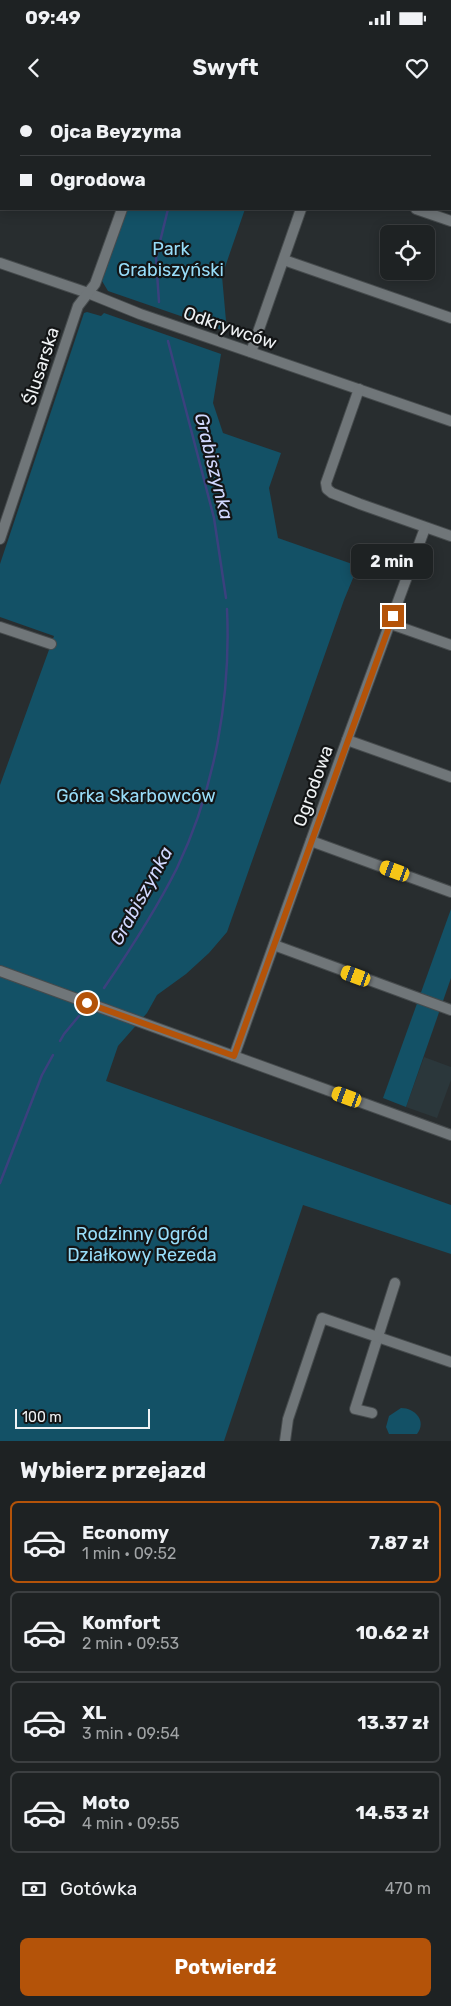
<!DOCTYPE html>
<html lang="pl">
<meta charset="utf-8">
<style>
body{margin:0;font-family:Rubik,sans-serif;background:#262a2b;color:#f1f3f6;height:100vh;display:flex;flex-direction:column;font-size:19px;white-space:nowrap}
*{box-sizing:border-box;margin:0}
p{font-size:16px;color:#a1a4a6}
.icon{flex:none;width:28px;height:28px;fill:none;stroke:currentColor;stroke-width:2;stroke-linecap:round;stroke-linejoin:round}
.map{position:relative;height:1341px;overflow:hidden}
.details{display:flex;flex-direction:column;background:#1e2223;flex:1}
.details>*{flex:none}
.hud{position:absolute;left:0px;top:0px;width:451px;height:110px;box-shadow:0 2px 12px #0003,0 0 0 1px #3c3f41;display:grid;align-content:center;height:110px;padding:0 20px;background:#1e2223}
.tools{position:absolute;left:380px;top:125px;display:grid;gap:10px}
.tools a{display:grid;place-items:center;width:55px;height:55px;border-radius:8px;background:#1e2223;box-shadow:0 2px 12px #0003,0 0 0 1px #3c3f41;font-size:25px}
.scale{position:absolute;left:15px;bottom:12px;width:135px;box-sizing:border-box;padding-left:5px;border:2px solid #eff2f4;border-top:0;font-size:14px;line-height:18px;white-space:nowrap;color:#eff2f4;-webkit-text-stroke:4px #131516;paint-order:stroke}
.end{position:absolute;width:22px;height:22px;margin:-11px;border:6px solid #b45309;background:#fff;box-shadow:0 0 0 2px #fff}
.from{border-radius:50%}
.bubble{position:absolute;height:35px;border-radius:8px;background:#1e2223;box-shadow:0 2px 12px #0003,0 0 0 1px #3c3f41;font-size:16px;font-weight:700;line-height:35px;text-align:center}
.car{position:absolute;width:15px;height:30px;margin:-15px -8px;border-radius:6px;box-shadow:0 0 4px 1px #0007;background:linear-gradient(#f5c518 24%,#345 0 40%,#f5c518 0 76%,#345 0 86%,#f5c518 0)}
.hud b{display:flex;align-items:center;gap:18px;height:48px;font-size:19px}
.hud b+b{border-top:1px solid #3c3f41}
.hud i{width:12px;height:12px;background:#f1f3f6}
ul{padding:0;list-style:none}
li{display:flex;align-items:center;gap:15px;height:82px;margin:0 10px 8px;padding:0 10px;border:2px solid #3c3f41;border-radius:8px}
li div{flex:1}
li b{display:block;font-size:19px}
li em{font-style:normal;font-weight:700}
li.on{border-color:#b45309}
li>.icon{width:45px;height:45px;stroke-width:1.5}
h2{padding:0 20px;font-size:22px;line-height:60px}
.pay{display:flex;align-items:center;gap:12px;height:55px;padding:0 20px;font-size:19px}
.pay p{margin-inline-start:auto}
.button{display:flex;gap:10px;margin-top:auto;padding:10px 20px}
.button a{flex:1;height:58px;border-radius:8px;background:#b45309;color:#fff;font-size:20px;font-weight:700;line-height:58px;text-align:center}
.status{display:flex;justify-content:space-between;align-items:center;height:35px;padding:0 25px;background:#1e2223;direction:ltr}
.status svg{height:14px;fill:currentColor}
header{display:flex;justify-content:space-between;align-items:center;height:65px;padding:0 20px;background:#1e2223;font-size:22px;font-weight:700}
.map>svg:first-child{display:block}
.built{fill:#2b373b}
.green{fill:#135166}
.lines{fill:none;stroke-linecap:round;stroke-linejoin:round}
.stream{stroke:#3b417e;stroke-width:2.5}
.minor-casing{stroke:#464b4d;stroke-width:12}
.minor{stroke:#707679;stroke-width:10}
.route{stroke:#b45309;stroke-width:6}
.labels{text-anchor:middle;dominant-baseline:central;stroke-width:4.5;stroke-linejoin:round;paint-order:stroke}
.park-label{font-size:18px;fill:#98ddf9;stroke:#131516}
.street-label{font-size:18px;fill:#eff2f4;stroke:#131516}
.water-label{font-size:19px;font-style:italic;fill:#d1d8fe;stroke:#131516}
</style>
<div class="status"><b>09:49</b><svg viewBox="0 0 49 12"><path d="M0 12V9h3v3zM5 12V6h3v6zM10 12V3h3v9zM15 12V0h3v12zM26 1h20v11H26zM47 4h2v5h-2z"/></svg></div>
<header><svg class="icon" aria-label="back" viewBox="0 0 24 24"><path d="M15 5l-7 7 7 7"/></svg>Swyft<svg class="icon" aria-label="heart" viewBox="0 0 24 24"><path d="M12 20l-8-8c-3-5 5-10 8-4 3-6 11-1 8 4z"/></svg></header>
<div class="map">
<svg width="451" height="1341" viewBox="0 0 451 1341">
<rect width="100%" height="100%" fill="#282d2f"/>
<path class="built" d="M424 957 451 967V980L437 1018 406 1007Z"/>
<g class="green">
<path d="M165 0H451V65L450 1Z"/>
<path d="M127 109H245L222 176 227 232 108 191 102 181Z"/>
<path d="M87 212 101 216 104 213 221 254 213 303 223 333 281 353 269 388 278 438 358 466 344 500 227 832 209 853 186 874 157 895 147 913 118 946 106 981 451 1105V1154L303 1105 224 1341H0V685L54 536 0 517V464L84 213Z"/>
<path d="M451 809V878L406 1007 383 998Z"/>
<path d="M401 1308C415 1308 427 1321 417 1334H389L386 1327 389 1316Z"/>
</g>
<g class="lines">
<g class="stream">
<path d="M189 0V1"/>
<path d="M159 202 156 158 168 109"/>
<path d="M168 241 214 418 226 498"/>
<path d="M104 888C130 850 156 810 177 768 215 689 231 596 227 509"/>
<path d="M60 941 64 934 79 916"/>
<path d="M0 1083 42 975 53 955"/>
</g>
<g class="minor-casing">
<g id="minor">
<path d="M21 0 25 1"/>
<path d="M416 109 451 121"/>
<path d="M284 160 451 218"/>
<path d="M0 163 88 193 140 214 451 321"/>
<path d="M251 252 301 109"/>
<path d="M359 289 326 383 327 389 332 393 360 404 451 436"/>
<path d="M0 439 78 206 95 184 122 109"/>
<path d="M391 524 451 545"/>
<path d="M0 527 51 544"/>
<path d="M347 640 451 677"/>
<path d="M311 741 451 792"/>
<path d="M274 845 451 910"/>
<path d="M0 871 451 1035"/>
<path d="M234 956 344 648 425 428"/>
<path d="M372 1313 355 1309 395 1183"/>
<path d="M285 1341 288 1319 322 1218 451 1262"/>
</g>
</g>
<use href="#minor" class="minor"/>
</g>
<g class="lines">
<path class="route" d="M87 903 234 956 393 516"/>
</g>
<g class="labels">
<g class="park-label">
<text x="171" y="149">Park<tspan x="171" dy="21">Grabiszyński</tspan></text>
<text x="136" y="696">Górka Skarbowców</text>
<text x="142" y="1134">Rodzinny Ogród<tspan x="142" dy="21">Działkowy Rezeda</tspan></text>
</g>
<g class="street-label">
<text transform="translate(230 228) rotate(19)">Odkrywców</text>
<text transform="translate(41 266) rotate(-72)">Ślusarska</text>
<text transform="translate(313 686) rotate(-70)">Ogrodowa</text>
</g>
<g class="water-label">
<text transform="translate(214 366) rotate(76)">Grabiszynka</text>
<text transform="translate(141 796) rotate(-61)">Grabiszynka</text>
</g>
</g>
</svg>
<div class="tools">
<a><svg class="icon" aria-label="locate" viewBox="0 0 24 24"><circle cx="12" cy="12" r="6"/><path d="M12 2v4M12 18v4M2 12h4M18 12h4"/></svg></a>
</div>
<div class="scale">100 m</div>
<i class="end from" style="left:87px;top:903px"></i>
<i class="end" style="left:393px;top:516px"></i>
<div class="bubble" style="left:351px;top:444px;width:82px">2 min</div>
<i class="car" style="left:395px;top:771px;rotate:290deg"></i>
<i class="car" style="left:356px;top:876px;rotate:290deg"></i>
<i class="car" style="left:347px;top:997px;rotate:290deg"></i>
<div class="hud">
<b><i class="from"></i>Ojca Beyzyma</b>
<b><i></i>Ogrodowa</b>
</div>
</div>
<section class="details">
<h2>Wybierz przejazd</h2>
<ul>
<li class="on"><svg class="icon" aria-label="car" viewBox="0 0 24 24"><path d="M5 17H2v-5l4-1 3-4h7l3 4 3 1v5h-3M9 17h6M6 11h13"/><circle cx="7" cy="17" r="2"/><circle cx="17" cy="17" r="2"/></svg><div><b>Economy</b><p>1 min · 09:52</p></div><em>7.87 zł</em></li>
<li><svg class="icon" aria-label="car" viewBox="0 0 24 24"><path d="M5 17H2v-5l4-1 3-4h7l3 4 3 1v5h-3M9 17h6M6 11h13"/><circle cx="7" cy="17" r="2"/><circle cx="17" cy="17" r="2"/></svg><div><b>Komfort</b><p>2 min · 09:53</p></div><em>10.62 zł</em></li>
<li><svg class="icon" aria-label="car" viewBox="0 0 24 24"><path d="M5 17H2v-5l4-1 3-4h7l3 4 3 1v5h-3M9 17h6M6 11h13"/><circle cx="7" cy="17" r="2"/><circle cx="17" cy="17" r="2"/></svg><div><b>XL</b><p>3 min · 09:54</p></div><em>13.37 zł</em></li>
<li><svg class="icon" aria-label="car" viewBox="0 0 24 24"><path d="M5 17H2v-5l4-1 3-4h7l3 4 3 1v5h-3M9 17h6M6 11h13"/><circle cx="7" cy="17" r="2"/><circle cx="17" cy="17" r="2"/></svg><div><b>Moto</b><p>4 min · 09:55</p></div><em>14.53 zł</em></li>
</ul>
<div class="pay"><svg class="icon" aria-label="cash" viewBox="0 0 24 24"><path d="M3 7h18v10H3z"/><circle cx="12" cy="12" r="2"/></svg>Gotówka<p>470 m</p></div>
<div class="button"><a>Potwierdź</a></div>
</section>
